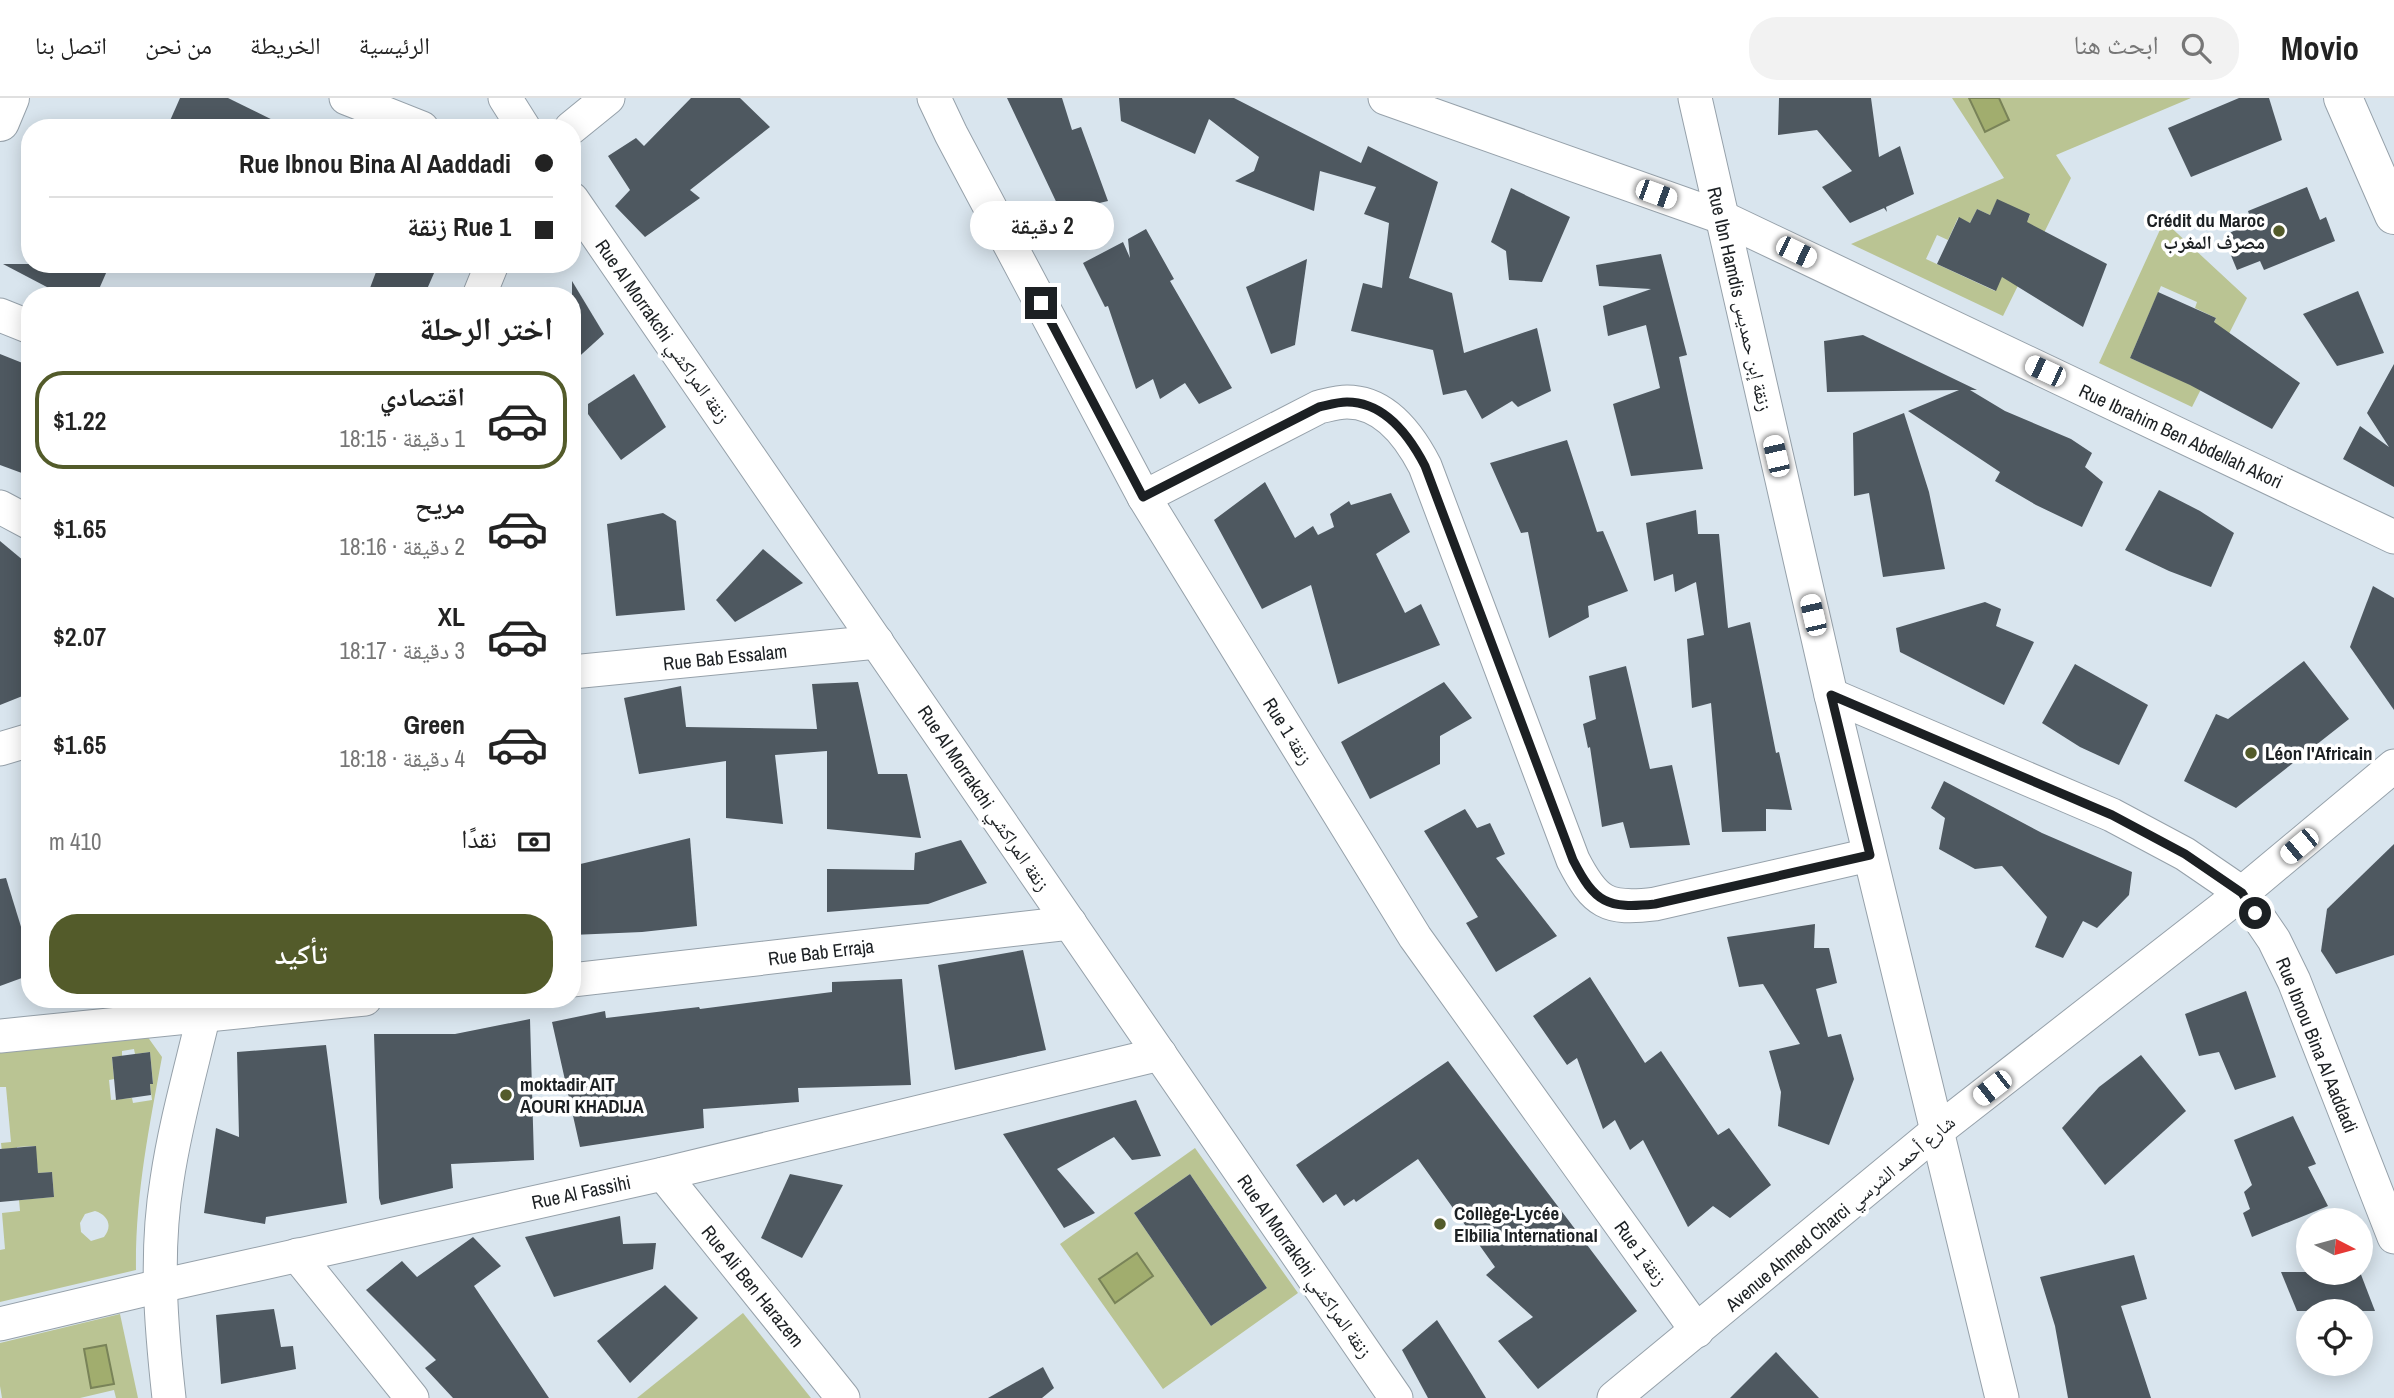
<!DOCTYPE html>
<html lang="ar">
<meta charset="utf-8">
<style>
body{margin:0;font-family:"Archivo Narrow","Noto Naskh Arabic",sans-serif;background:#f2f2f2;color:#222;direction:rtl;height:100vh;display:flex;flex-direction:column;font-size:26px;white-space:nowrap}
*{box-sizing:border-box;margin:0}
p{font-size:23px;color:#767676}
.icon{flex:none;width:38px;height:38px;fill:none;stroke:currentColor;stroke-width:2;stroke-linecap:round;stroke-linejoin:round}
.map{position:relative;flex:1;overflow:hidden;direction:ltr}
.drawer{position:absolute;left:21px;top:189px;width:560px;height:721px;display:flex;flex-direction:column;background:#fff;border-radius:28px;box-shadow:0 4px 18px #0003;direction:rtl}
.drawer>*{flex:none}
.hud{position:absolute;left:21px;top:21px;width:560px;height:154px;border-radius:28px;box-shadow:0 4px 18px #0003;direction:rtl;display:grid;align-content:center;height:154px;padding:0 28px;background:#fff}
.needle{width:46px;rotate:96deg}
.controls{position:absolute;left:2296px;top:1110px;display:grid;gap:14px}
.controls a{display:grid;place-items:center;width:77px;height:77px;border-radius:50%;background:#fff;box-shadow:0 4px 18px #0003;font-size:35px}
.end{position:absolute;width:32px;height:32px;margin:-16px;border:9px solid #1c2023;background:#fff;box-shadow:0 0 0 4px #fff}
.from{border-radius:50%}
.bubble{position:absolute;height:49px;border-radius:24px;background:#fff;box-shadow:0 4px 18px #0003;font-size:23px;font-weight:600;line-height:49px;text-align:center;direction:rtl}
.car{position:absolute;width:21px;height:42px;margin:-21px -10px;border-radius:9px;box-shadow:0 0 5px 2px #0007;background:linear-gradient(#fff 24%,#345 0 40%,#fff 0 76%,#345 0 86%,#fff 0)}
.hud b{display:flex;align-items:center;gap:24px;height:66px;font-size:26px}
.hud b+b{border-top:2px solid #e0e0e0}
.hud i{width:18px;height:18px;background:#222}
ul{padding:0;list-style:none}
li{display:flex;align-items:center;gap:21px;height:98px;margin:0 14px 10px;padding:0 14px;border:4px solid transparent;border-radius:28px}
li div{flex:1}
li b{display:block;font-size:26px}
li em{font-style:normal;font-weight:600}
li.selected{border-color:#535b2a}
li>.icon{width:63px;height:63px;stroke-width:1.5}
h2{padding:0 28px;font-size:32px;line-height:84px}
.pay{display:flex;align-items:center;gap:18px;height:77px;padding:0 28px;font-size:26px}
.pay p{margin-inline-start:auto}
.cta{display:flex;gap:14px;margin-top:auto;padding:14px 28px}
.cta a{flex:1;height:80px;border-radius:28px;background:#535b2a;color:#fff;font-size:28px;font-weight:600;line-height:80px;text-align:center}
header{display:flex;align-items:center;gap:42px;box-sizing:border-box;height:98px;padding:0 35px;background:#fff;border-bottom:2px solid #e0e0e0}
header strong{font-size:33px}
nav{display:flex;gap:38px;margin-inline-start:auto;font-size:24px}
.search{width:490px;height:63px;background:#f2f2f2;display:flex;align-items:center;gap:18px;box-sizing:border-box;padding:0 24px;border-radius:28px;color:#767676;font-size:26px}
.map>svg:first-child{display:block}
.green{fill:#bac493;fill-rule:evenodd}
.water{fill:#a1ad6e;stroke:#798358;stroke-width:2}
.building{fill:#4e5860}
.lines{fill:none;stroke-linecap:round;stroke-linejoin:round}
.minor-casing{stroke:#96a1aa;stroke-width:35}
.major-casing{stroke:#96a1aa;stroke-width:40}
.minor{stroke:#fff;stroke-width:33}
.major{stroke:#fff;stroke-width:38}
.route{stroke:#1c2023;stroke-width:9}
.poi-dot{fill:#535b2a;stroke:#fff;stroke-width:2.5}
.labels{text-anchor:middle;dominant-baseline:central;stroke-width:7;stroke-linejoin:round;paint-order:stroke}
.poi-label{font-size:19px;font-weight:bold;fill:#1c2023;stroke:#fff;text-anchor:start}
.street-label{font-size:19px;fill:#1c2023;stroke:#fff}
</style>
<header>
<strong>Movio</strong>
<div class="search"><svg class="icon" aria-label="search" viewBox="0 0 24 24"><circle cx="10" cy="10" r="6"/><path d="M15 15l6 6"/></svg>ابحث هنا</div>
<nav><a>الرئيسية</a><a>الخريطة</a><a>من نحن</a><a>اتصل بنا</a></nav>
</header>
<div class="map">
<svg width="2394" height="1300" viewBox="0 0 2394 1300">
<rect width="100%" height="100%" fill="#d9e5ee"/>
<g class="green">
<path d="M1952 0H1969L1985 34 2009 22 1999 0H2191L2056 57 2071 80 2003 218 1851 146 2004 80ZM1997 102 2030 117 1995 193 1926 161 1937 137 1948 142 1958 120 1970 125 1977 111 1990 117Z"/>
<path d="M2164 123 2247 200 2192 309 2099 265ZM2161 188 2197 204 2195 210 2216 220 2187 285 2130 260Z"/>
<path d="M147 938 162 959C149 1030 135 1099 136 1172L0 1204V1152L5 1151 2 1115 20 1113 19 1102 54 1099 52 1074 38 1075 35 1048 17 1049 18 1063 3 1064 1 1045 11 1044 6 989H0V953ZM134 951 135 956 150 954 153 985 150 986 152 1002 133 1005 132 1000 111 1002 109 982 114 981 112 959 122 958V953ZM95 1113C108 1117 113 1128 104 1139L91 1143 81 1134 80 1125 85 1116Z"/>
<path d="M1195 1050 1298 1195 1163 1291 1060 1146ZM1190 1076 1267 1190 1211 1228 1134 1115Z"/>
<path d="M743 1215 811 1300H637Z"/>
<path d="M120 1216 138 1300H116L114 1292 80 1300H2L0 1288V1245Z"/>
</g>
<g class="water">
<path d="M1969 0H1999L2009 22 1985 34Z"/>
<path d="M1137 1155 1153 1178 1115 1205 1099 1181Z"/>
<path d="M106 1247 114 1286 91 1290 84 1251Z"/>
</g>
<g class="building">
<path d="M180 0H228L289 30H183L169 25Z"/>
<path d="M691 0H740L770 29 690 92 700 100 645 139 615 108 630 92 608 58 636 40 644 48Z"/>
<path d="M1007 0H1062L1072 32 1081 29 1108 103 1061 114Z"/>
<path d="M1119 0H1234L1361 65 1368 48 1438 84 1409 180 1452 195 1464 255 1537 230 1551 293 1518 309 1512 303 1482 321 1466 292 1443 297 1433 252 1351 233 1363 185 1382 190 1389 125 1364 116 1376 89 1320 73 1314 113 1235 83 1254 73 1259 59 1209 21 1195 56 1121 23Z"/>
<path d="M1779 0H1871L1879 59 1900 48 1914 96 1886 109 1887 114 1884 110 1850 125 1822 89 1852 73 1817 32 1778 37Z"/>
<path d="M2239 0H2269L2282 42 2191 79 2168 30Z"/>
<path d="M2307 89 2320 122 2326 119 2335 143 2264 172 2260 163 2237 172 2223 138 2240 130 2237 124 2250 119 2248 113Z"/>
<path d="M1511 90 1570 119 1542 184 1509 182 1506 153 1491 144Z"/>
<path d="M1997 101 2030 116 2027 124 2107 166 2083 229 2002 179 1996 193 1937 166 1959 119 1970 125 1977 111 1990 117Z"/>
<path d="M1146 131 1174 181 1170 183 1232 290 1199 306 1185 285 1160 301 1153 281 1136 291 1108 208 1105 209 1083 165 1123 144 1130 160 1128 141Z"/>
<path d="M1661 156 1687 257 1679 259 1703 371 1631 378 1613 306 1660 290 1646 227 1608 238 1603 208 1651 191 1599 188 1596 167Z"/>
<path d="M1307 161 1295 247 1271 256 1246 189Z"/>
<path d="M3 166H110L96 198H64Z"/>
<path d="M379 166H438L424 198H367Z"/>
<path d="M572 183 604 236 572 265Z"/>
<path d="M2358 193 2384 255 2337 268 2303 216Z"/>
<path d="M2158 194 2216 220 2214 224 2300 285 2272 331 2190 287 2130 260Z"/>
<path d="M1863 237 1977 292H1970L2005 313 2071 341 2092 355 2085 369 2103 384 2082 429 2036 407 1995 383 2000 374 1908 313 1959 292 1827 294 1824 243Z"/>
<path d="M0 256 30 268V378L0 367Z"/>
<path d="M2394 266V389L2343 361 2360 328 2389 349 2367 315Z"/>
<path d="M634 276 666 329 621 362 588 316V306Z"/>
<path d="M1904 315 1929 394 1945 471 1883 479 1869 395 1854 398 1853 335Z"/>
<path d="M1567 342 1597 434 1603 433 1628 493 1588 508 1589 519 1549 540 1528 434 1521 435 1490 365Z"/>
<path d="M1265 384 1295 440 1313 428 1318 437 1334 429 1330 416 1349 403 1351 407 1391 395 1410 434 1376 456 1405 515 1421 506 1440 547 1338 586 1311 487 1262 511 1214 422Z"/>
<path d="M2159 392 2200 413 2234 435 2211 489 2169 473 2125 452Z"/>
<path d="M1696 412 1698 436H1719L1728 530 1750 524 1776 655 1779 654 1792 712 1766 711V733L1722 734 1711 605 1692 610 1687 541 1704 537 1696 484 1675 494 1673 476 1654 483 1646 425Z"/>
<path d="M663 415 676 423 685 512 616 518 607 426Z"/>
<path d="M0 443 30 468V595L0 607Z"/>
<path d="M763 451 803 485 735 524 716 502Z"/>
<path d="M2373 488 2394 500V612L2350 549Z"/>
<path d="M1985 504 2001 511 1996 528 2034 544 2004 607 1900 554 1896 530Z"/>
<path d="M2304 563 2349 621 2236 710 2184 683 2216 616 2228 621Z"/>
<path d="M2075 566 2148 607 2119 667 2080 649 2042 625Z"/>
<path d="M1626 568 1650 671 1672 667 1690 747 1630 750 1623 724 1602 729 1590 649 1588 650 1583 626 1596 621 1589 578Z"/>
<path d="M858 584 878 676H907L921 740 827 731V653L775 657 783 726 726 720V663L639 676 624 600 681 588 686 629 817 631 812 586Z"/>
<path d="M1444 584 1472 620 1440 638V666L1370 701 1341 644Z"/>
<path d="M1944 683 2042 735 2132 774 2129 797 2097 830 2083 823 2063 860 2035 849 2047 819 2002 768 1975 771 1939 751 1945 720 1931 710Z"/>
<path d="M1465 711 1477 730 1490 725 1505 756 1496 760 1557 838 1496 874 1466 825 1478 819 1424 733Z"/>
<path d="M690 740 697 828 642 834 572 837V768Z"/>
<path d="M961 742 987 785 928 806 827 814V771L914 772 915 755Z"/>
<path d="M2394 746V857L2336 876 2321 853 2327 811Z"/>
<path d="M6 780 30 858V877L0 888V781Z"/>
<path d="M1815 826 1814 850H1829L1837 885 1816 891 1828 939 1841 936 1854 981 1829 1047 1778 1028 1781 994 1769 953 1800 946 1763 886 1739 889 1727 839Z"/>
<path d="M1023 852 1046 952 955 972 938 867Z"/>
<path d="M1590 879 1645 965 1661 953 1718 1037 1729 1030 1771 1087 1730 1120 1713 1108 1688 1129 1643 1042 1630 1052 1615 1022 1603 1031 1577 960 1567 967 1533 918Z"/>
<path d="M902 881 911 987 798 990 799 1004 703 1011 704 1030 580 1049 552 924 605 913 606 920 699 909 700 911 832 894V884Z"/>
<path d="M2246 893 2276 979 2235 992 2219 954 2199 958 2185 916Z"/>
<path d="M530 921 534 1062 451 1066 453 1090 381 1107 379 1100 374 936H455Z"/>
<path d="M326 947 347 1105 266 1119 265 1126 204 1115 216 1030 239 1039 237 954Z"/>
<path d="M150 954 153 986H150L151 997 116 1002 112 959Z"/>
<path d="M2141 957 2186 1013 2105 1087 2062 1030 2099 989Z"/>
<path d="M1448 963 1637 1213 1538 1291 1498 1243 1533 1219 1486 1177 1495 1169 1418 1061 1356 1104 1354 1101 1344 1108 1336 1096 1323 1105 1296 1067Z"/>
<path d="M1136 1002 1161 1058 1132 1062 1114 1039 1057 1071 1095 1115 1064 1130 1003 1036Z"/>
<path d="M2293 1018 2316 1066 2308 1069 2328 1108 2252 1139 2243 1115 2250 1111 2244 1094 2252 1087 2234 1042Z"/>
<path d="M36 1048 38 1075 52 1074 54 1099 0 1104V1051Z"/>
<path d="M790 1076 843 1087 802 1160 761 1140Z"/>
<path d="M1190 1076 1267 1190 1211 1228 1134 1115Z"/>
<path d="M620 1118 623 1146 656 1145 653 1171 554 1199 525 1139Z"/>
<path d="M473 1139 501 1168 474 1188 549 1300H453L425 1270 436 1262 366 1192 402 1163 417 1179Z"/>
<path d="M2134 1157 2147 1201 2121 1208 2151 1300H2068L2055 1228 2040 1179Z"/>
<path d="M2281 1174H2360L2375 1213H2297Z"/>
<path d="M665 1187 698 1220 630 1285 597 1243Z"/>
<path d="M274 1211 281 1249 293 1248 296 1271 221 1286 216 1217Z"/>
<path d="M1437 1222 1472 1277 1486 1300H1428L1402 1252Z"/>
<path d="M1776 1254 1819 1300H1730Z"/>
<path d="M1043 1269 1054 1290 1042 1300H988Z"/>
</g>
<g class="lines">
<g class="minor-casing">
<g id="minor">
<path d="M346 0 422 30"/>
<path d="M505 0 524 30"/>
<path d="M934 0 951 36 1144 399 1415 839 1697 1233"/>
<path d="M1385 0 1721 119 2394 439"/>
<path d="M1695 0 1831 597 2002 1300"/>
<path d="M571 30 608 0"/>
<path d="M572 101 1396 1300"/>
<path d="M479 198 492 166"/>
<path d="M0 217 30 229"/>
<path d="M1144 399 1319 309C1328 307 1338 304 1347 304 1385 304 1409 337 1425 368L1573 762C1595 805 1607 812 1655 806L1869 757"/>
<path d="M0 409 30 425"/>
<path d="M572 574 877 544"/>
<path d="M1831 597 2112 717 2185 756 2242 795 2274 842 2294 883 2394 1139"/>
<path d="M0 651 30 642"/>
<path d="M572 882 1070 825"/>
<path d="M0 938 365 901"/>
<path d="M663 1076 843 1300"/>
<path d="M297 1157 412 1300"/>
<path d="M0 1226 160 1188 663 1076 1160 956"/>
<path d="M169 1300C161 1228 155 1155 167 1082 175 1027 191 971 204 916L210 901"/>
<path d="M1614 1300 1937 1033 2242 795 2394 668"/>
</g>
</g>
<g class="major-casing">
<g id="major">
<path d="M2343 0 2394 117"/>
<path d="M0 24 10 0"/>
</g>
</g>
<use href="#minor" class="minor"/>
<use href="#major" class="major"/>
</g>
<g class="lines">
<path class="route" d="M1041 205 1143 399 1319 309C1328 307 1338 304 1347 304 1385 304 1409 337 1425 368L1573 762C1595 805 1607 811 1655 806L1870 757 1831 597 2112 717 2185 756 2242 795 2255 815"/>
</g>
<g class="poi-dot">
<circle cx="2279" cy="133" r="7"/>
<circle cx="2251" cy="655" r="7"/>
<circle cx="506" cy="997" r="7"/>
<circle cx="1440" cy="1126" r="7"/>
</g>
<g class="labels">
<g class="poi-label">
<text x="2265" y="122" text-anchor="end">Crédit du Maroc<tspan x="2265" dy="22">مصرف المغرب</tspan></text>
<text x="2265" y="655">Léon l'Africain</text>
<text x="520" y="986">moktadir AIT<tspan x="520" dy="22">AOURI KHADIJA</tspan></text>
<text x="1454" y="1115">Collège-Lycée<tspan x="1454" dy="22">Elbilia International</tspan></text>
</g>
<g class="street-label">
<text transform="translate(1740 201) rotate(77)">Rue Ibn Hamdis زنقة إبن حمديس</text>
<text transform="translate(663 233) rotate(55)">Rue Al Morrakchi زنقة المراكشي</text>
<text transform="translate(2181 338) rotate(25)">Rue Ibrahim Ben Abdellah Akori</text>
<text transform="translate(725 559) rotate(-6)">Rue Bab Essalam</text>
<text transform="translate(1288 633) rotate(58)">Rue 1 زنقة</text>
<text transform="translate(984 700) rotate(56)">Rue Al Morrakchi زنقة المراكشي</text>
<text transform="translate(821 854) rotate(-7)">Rue Bab Erraja</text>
<text transform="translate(2317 947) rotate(68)">Rue Ibnou Bina Al Aaddadi</text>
<text transform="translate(581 1094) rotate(-12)">Rue Al Fassihi</text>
<text transform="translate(1840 1115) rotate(-40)">Avenue Ahmed Charci شارع أحمد الشرسي</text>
<text transform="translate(1641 1155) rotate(54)">Rue 1 زنقة</text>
<text transform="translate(1305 1168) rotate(55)">Rue Al Morrakchi زنقة المراكشي</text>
<text transform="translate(753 1188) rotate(51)">Rue Ali Ben Harazem</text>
</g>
</g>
</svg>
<div class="controls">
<a><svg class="needle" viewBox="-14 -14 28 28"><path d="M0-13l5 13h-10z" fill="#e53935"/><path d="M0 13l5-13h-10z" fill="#767676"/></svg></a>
<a><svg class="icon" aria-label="locate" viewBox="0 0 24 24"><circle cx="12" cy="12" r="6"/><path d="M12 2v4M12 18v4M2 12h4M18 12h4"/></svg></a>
</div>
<i class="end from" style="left:2255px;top:815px"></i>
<i class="end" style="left:1041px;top:205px"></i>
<div class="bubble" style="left:970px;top:103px;width:144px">2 دقيقة</div>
<i class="car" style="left:1656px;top:96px;rotate:110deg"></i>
<i class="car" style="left:1796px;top:154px;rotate:116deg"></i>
<i class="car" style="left:2045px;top:273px;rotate:295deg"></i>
<i class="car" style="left:1776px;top:358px;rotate:347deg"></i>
<i class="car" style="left:1813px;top:517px;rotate:347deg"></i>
<i class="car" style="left:2299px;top:748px;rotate:230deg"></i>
<i class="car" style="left:1992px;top:990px;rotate:232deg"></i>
<div class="hud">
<b><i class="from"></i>Rue Ibnou Bina Al Aaddadi</b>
<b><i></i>Rue 1 زنقة</b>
</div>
<section class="drawer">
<h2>اختر الرحلة</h2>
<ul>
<li class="selected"><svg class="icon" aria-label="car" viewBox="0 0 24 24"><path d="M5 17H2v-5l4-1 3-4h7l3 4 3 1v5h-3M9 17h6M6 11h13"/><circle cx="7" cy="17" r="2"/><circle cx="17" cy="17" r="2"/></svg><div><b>اقتصادي</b><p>1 دقيقة · 18:15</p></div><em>$1.22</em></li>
<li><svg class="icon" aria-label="car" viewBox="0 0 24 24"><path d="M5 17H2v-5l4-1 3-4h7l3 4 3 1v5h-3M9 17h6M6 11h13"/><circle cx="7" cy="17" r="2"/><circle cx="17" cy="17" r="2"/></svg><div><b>مريح</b><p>2 دقيقة · 18:16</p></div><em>$1.65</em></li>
<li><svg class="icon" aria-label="car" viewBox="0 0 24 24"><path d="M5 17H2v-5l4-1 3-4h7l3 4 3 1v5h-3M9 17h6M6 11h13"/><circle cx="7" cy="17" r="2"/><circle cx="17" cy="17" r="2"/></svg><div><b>XL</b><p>3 دقيقة · 18:17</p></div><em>$2.07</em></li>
<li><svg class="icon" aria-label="car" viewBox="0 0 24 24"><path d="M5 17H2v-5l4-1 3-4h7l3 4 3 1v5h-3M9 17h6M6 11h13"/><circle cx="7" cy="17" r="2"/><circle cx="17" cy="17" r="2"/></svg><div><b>Green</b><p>4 دقيقة · 18:18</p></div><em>$1.65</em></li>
</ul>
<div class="pay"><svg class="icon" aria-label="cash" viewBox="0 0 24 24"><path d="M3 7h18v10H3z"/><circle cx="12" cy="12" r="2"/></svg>نقدًا<p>410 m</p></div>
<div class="cta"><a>تأكيد</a></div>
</section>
</div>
